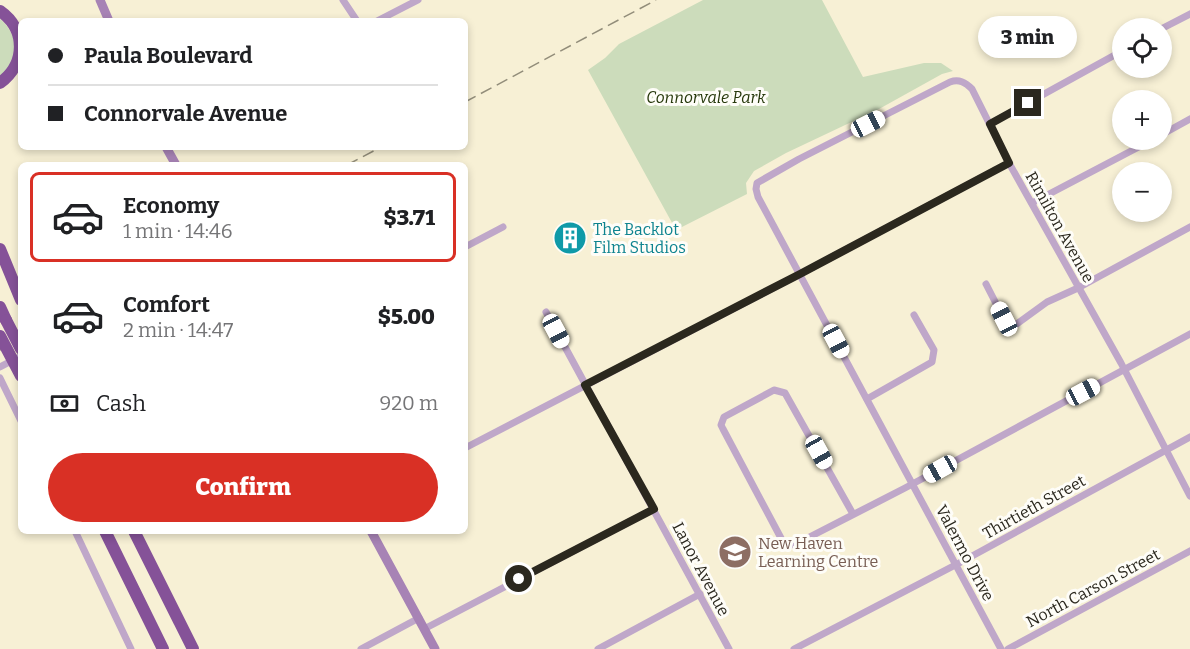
<!DOCTYPE html>
<meta charset="utf-8">
<style>
body{margin:0;font-family:Bitter,serif;background:#f2f2f2;color:#202124;height:100vh;display:flex;flex-direction:column;font-size:22px;white-space:nowrap}
*{box-sizing:border-box;margin:0}
p{font-size:20px;color:#757577}
.icon{flex:none;width:33px;height:33px;fill:none;stroke:currentColor;stroke-width:2;stroke-linecap:round;stroke-linejoin:round}
.map{position:relative;flex:1;overflow:hidden}
.drawer{position:absolute;left:18px;top:162px;width:450px;height:372px;display:flex;flex-direction:column;background:#fff;border-radius:9px;box-shadow:0 3px 9px #0003}
.drawer>*{flex:none}
.hud{position:absolute;left:18px;top:18px;width:450px;height:132px;border-radius:9px;box-shadow:0 3px 9px #0003;display:grid;align-content:center;height:132px;padding:0 30px;background:#fff}
.tools{position:absolute;left:1112px;top:18px;display:grid;gap:12px}
.tools a{display:grid;place-items:center;width:60px;height:60px;border-radius:50%;background:#fff;box-shadow:0 3px 9px #0003;font-size:30px}
.end{position:absolute;width:27px;height:27px;margin:-14px;border:8px solid #2b281e;background:#fff;box-shadow:0 0 0 3px #fff}
.from{border-radius:50%}
.bubble{position:absolute;height:42px;border-radius:21px;background:#fff;box-shadow:0 3px 9px #0003;font-size:20px;font-weight:800;line-height:42px;text-align:center}
.car{position:absolute;width:18px;height:36px;margin:-18px -9px;border-radius:8px;box-shadow:0 0 4px 2px #0007;background:linear-gradient(#fff 24%,#345 0 40%,#fff 0 76%,#345 0 86%,#fff 0)}
.hud b{display:flex;align-items:center;gap:21px;height:57px;font-size:22px}
.hud b+b{border-top:2px solid #e0e0e0}
.hud i{width:15px;height:15px;background:#202124}
ul{padding:10px 0 0;list-style:none}
li{display:flex;align-items:center;gap:18px;height:90px;margin:0 12px 9px;padding:0 18px;border:3px solid transparent;border-radius:9px}
li div{flex:1}
li b{display:block;font-size:22px}
li em{font-style:normal;font-weight:800}
li.selected{border-color:#d93025}
li>.icon{width:54px;height:54px;stroke-width:1.5}
.pay{display:flex;align-items:center;gap:15px;height:66px;padding:0 30px;font-size:22px}
.pay p{margin-inline-start:auto}
.button{display:flex;gap:12px;margin-top:auto;padding:12px 30px}
.button a{flex:1;height:69px;border-radius:36px;background:#d93025;color:#fff;font-size:24px;font-weight:800;line-height:69px;text-align:center}
.map>svg:first-child{display:block}
.green{fill:#ccdcbb}
.lines{fill:none;stroke-linecap:round;stroke-linejoin:round}
.minor{stroke:#bfa7c9;stroke-width:7}
.secondary{stroke:#a783b5;stroke-width:9}
.motorway{stroke:#855298;stroke-width:12}
.rail{stroke:#928d7a;stroke-width:1.5;stroke-dasharray:12 6;stroke-linecap:butt}
.motorway-bridge{stroke:#855298;stroke-width:12}
.route{stroke:#2b281e;stroke-width:8}
.labels{text-anchor:middle;dominant-baseline:central;stroke-width:6;stroke-linejoin:round;paint-order:stroke}
.park-label{font-size:16px;font-style:italic;fill:#26380b;stroke:#fefdf8}
.street-label{font-size:16px;fill:#2b281e;stroke:#fefdf8}
.culture-label{font-size:16px;fill:#0d838f;stroke:#fefdf8;text-anchor:start}
.education-label{font-size:16px;fill:#785e54;stroke:#fefdf8;text-anchor:start}
</style>
<div class="map">
<svg width="1190" height="649" viewBox="0 0 1190 649">
<rect width="100%" height="100%" fill="#f7f0d5"/>
<g class="green">
<path d="M703 0H822L863 77 924 63H941L953 71 942 74 879 109 786 153 754 171 746 183 747 194 676 230 588 70 605 58 619 44Z"/>
<path d="M0 19C12 28 20 49 13 63 10 69 4 74 0 79Z"/>
</g>
<g class="lines">
<g class="minor">
<path d="M343 0 357 21"/>
<path d="M377 21 418 0"/>
<path d="M1161 29 1190 14"/>
<path d="M990 124 1122 51"/>
<path d="M1161 135 1190 119"/>
<path d="M1032 203 1152 140"/>
<path d="M465 247 503 227"/>
<path d="M986 284 1006 323 1010 327 1014 326 1047 302 1078 288 1190 227"/>
<path d="M546 312 729 649"/>
<path d="M0 367 21 356"/>
<path d="M0 378 21 421"/>
<path d="M867 399 932 362 934 350 914 315"/>
<path d="M465 448 800 274 1009 163"/>
<path d="M853 514 785 393 774 390 724 417 721 425 723 429 782 540 787 544 794 545 905 488 1190 334"/>
<path d="M75 531 131 649"/>
<path d="M424 629 654 509"/>
<path d="M361 649 419 618"/>
<path d="M598 649 700 594"/>
<path d="M794 649 963 561 1190 437"/>
<path d="M1001 649 758 197 756 189 757 183 799 159 950 82C959 79 965 82 972 89L1009 163 1121 363 1190 496"/>
<path d="M1008 649 1190 551"/>
</g>
<g class="secondary">
<path d="M100 0 109 21"/>
<path d="M166 147 176 165"/>
<path d="M371 531 435 649"/>
</g>
<g class="motorway">
<path d="M0 11C27 30 26 64 0 83"/>
<path d="M0 249 21 300"/>
<path d="M0 307 6 320"/>
<path d="M105 531 163 649"/>
<path d="M134 531 193 649"/>
</g>
<g class="rail">
<path d="M465 102 656 0"/>
<path d="M347 165 381 147"/>
<path d="M0 350 21 339"/>
</g>
<g class="motorway-bridge">
<path d="M6 320 21 349"/>
<path d="M0 336 21 376"/>
</g>
</g>
<g class="lines">
<path class="route" d="M519 579 654 509 585 385 800 274 1009 163 990 124 1028 103"/>
</g>
<defs>
<g id="building-disc" transform="scale(1.725)"><circle r="9.5" fill="#0f9aa8" stroke="#fefdf8"/><path d="M-4-6H4V6H1V3H-1V6H-4ZM-2.5-4.3h1.7v1.8h-1.7ZM.8-4.3h1.7v1.8H.8ZM-2.5-1h1.7V.8h-1.7ZM.8-1h1.7V.8H.8Z" fill="#fff"/></g>
<g id="school-disc" transform="scale(1.725)"><circle r="9.5" fill="#8d6e63" stroke="#fefdf8"/><path d="M0-5L7-2L0 1L-7-2ZM-4 1L0 2.5L4 1V4Q0 6-4 4Z" fill="#fff"/></g>
</defs>
<g fill-rule="evenodd">
<use href="#building-disc" x="570" y="238"/>
<use href="#school-disc" x="735" y="552"/>
</g>
<g class="labels">
<g class="park-label">
<text x="706" y="97">Connorvale Park</text>
</g>
<g class="street-label">
<text transform="translate(1060 227) rotate(61)">Rimilton Avenue</text>
<text transform="translate(1034 507) rotate(-29)">Thirtieth Street</text>
<text transform="translate(965 553) rotate(62)">Valermo Drive</text>
<text transform="translate(701 569) rotate(62)">Lanor Avenue</text>
<text transform="translate(1093 588) rotate(-28)">North Carson Street</text>
</g>
<g class="culture-label">
<text x="593" y="229">The Backlot<tspan x="593" dy="18">Film Studios</tspan></text>
</g>
<g class="education-label">
<text x="758" y="543">New Haven<tspan x="758" dy="18">Learning Centre</tspan></text>
</g>
</g>
</svg>
<div class="tools">
<a><svg class="icon" aria-label="locate" viewBox="0 0 24 24"><circle cx="12" cy="12" r="6"/><path d="M12 2v4M12 18v4M2 12h4M18 12h4"/></svg></a>
<a>+</a>
<a>−</a>
</div>
<i class="end from" style="left:519px;top:579px"></i>
<i class="end" style="left:1028px;top:103px"></i>
<div class="bubble" style="left:978px;top:16px;width:99px">3 min</div>
<i class="car" style="left:868px;top:124px;rotate:63deg"></i>
<i class="car" style="left:1004px;top:319px;rotate:333deg"></i>
<i class="car" style="left:556px;top:331px;rotate:152deg"></i>
<i class="car" style="left:836px;top:341px;rotate:152deg"></i>
<i class="car" style="left:1083px;top:392px;rotate:62deg"></i>
<i class="car" style="left:819px;top:452px;rotate:151deg"></i>
<i class="car" style="left:940px;top:469px;rotate:241deg"></i>
<div class="hud">
<b><i class="from"></i>Paula Boulevard</b>
<b><i></i>Connorvale Avenue</b>
</div>
<section class="drawer">
<ul>
<li class="selected"><svg class="icon" aria-label="car" viewBox="0 0 24 24"><path d="M5 17H2v-5l4-1 3-4h7l3 4 3 1v5h-3M9 17h6M6 11h13"/><circle cx="7" cy="17" r="2"/><circle cx="17" cy="17" r="2"/></svg><div><b>Economy</b><p>1 min · 14:46</p></div><em>$3.71</em></li>
<li><svg class="icon" aria-label="car" viewBox="0 0 24 24"><path d="M5 17H2v-5l4-1 3-4h7l3 4 3 1v5h-3M9 17h6M6 11h13"/><circle cx="7" cy="17" r="2"/><circle cx="17" cy="17" r="2"/></svg><div><b>Comfort</b><p>2 min · 14:47</p></div><em>$5.00</em></li>
</ul>
<div class="pay"><svg class="icon" aria-label="cash" viewBox="0 0 24 24"><path d="M3 7h18v10H3z"/><circle cx="12" cy="12" r="2"/></svg>Cash<p>920 m</p></div>
<div class="button"><a>Confirm</a></div>
</section>
</div>
